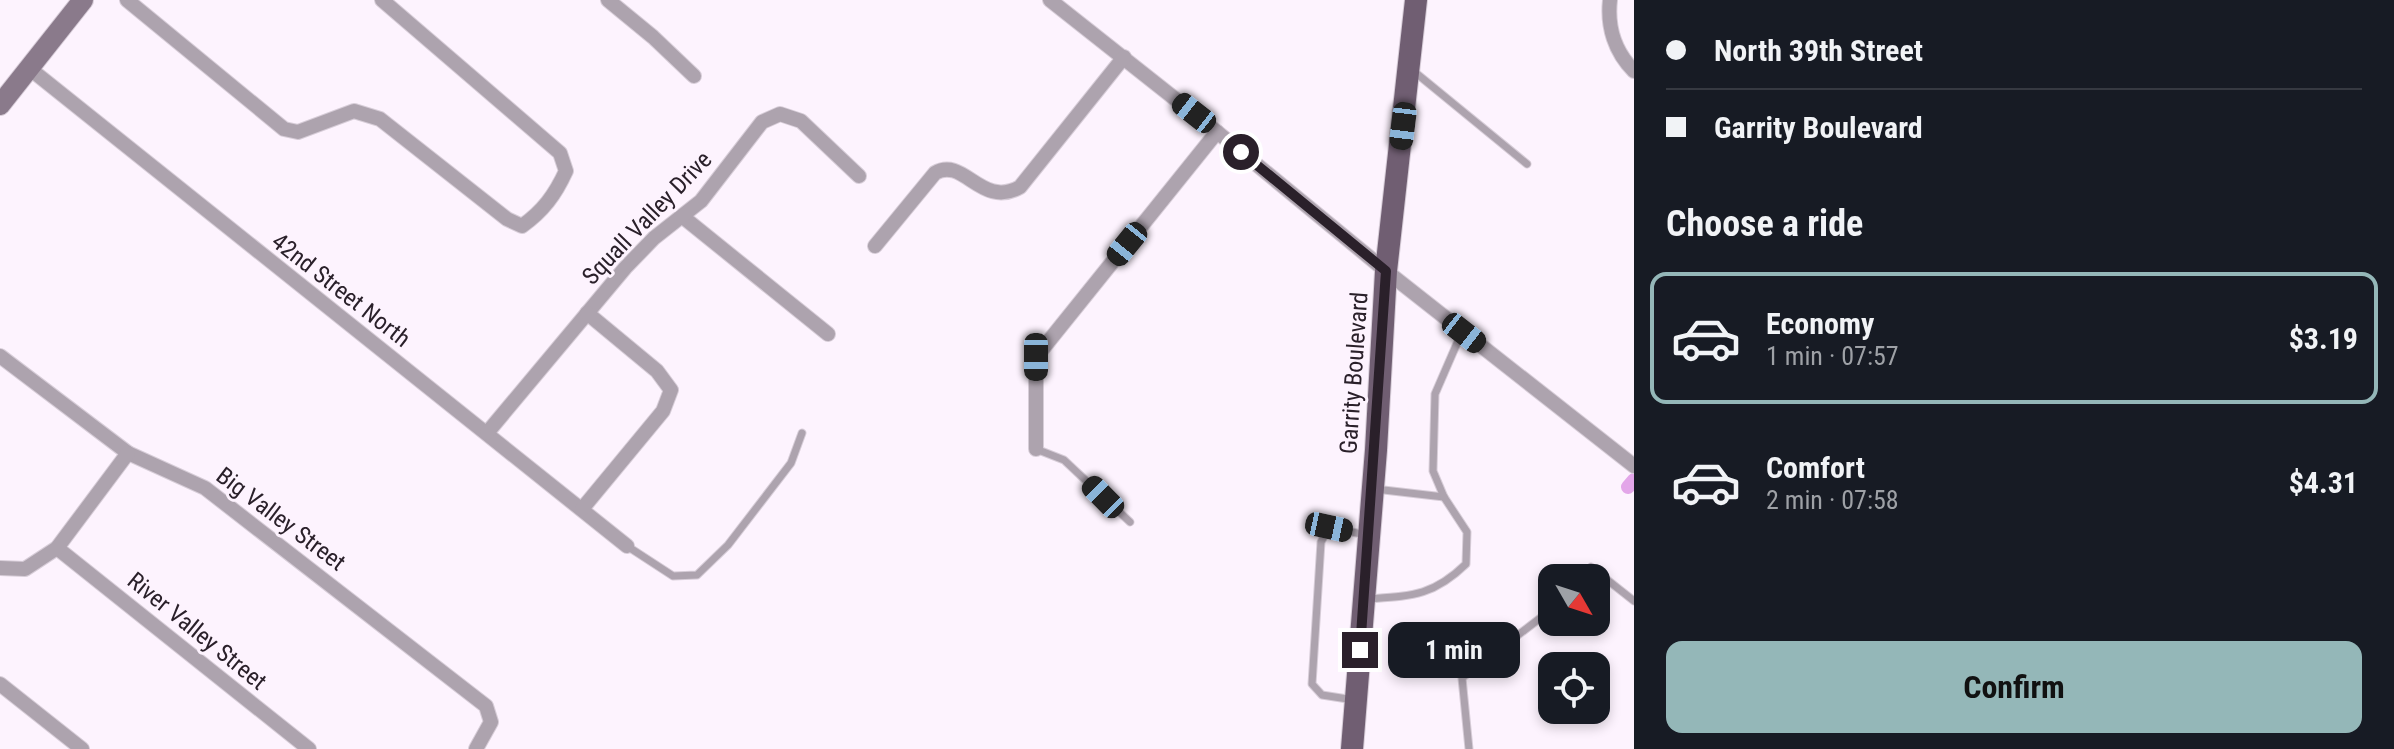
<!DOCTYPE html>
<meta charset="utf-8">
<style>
body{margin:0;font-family:"Roboto Condensed",sans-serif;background:#242831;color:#f1f3f6;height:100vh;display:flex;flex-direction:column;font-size:30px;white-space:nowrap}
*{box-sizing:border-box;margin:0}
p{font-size:26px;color:#9ea1a6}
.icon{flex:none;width:44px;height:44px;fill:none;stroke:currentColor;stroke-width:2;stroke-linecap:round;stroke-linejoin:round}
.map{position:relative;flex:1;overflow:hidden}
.details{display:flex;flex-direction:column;background:#171b24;width:760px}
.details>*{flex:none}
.hud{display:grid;align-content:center;height:176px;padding:0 32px;background:#171b24}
.needle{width:52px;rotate:129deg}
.fabs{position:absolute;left:1538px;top:564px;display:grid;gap:16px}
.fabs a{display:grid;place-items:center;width:72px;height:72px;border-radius:16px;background:#171b24;box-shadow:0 4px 12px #0003;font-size:40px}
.end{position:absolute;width:36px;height:36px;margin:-18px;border:10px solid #2a202a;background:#fff;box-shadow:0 0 0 4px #fff}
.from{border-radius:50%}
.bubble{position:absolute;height:56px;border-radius:16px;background:#171b24;box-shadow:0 4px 12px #0003;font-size:26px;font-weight:700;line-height:56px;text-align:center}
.car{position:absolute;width:24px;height:48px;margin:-24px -12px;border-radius:10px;box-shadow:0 0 6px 2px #0007;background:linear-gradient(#222 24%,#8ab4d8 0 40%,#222 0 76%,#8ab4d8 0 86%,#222 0)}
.hud b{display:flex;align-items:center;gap:28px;height:76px;font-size:30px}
.hud b+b{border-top:2px solid #363941}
.hud i{width:20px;height:20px;background:#f1f3f6}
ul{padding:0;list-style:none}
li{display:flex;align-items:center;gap:24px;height:132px;margin:0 16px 12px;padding:0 16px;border:4px solid transparent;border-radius:16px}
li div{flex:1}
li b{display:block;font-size:30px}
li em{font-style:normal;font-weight:700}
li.current{border-color:#94b7b8}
li>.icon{width:72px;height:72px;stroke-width:1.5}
h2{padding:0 32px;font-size:36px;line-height:96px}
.button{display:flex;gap:16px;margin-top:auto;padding:16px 32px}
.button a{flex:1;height:92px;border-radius:16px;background:#94b7b8;color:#111;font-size:32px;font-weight:700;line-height:92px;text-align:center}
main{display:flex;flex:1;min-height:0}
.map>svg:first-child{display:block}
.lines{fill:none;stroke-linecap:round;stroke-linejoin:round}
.canal{stroke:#e3a6e9;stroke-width:14}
.lane-casing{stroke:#d7cdd8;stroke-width:9}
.street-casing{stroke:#d7cdd8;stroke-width:16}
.secondary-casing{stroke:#d7cdd8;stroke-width:22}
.primary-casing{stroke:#d7cdd8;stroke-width:24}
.lane{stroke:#ada3ae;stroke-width:7}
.street{stroke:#ada3ae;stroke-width:14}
.secondary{stroke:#8a7a8b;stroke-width:20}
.primary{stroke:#705e72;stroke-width:22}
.route{stroke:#2a202a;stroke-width:10}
.labels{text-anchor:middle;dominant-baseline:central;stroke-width:6;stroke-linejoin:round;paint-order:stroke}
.street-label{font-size:24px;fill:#2a202a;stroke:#fdf3fe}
</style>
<main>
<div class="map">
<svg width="1634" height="749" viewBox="0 0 1634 749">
<rect width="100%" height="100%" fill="#fdf3fe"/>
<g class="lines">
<path class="canal" d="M1628 487 1634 480"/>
<g class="lane-casing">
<g id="lane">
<path d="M1411 69 1527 164"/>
<path d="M1036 449 1064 460 1130 522"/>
<path d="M1375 489 1444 497"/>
<path d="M627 546 673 576 697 575 728 545 791 463 802 433"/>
<path d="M1582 578 1591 567 1634 601"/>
<path d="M1366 599C1410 596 1432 597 1466 564L1467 532 1444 497 1433 471 1435 394 1458 341 1464 333"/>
<path d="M1354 700 1322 695 1312 684 1321 542 1329 527 1366 535"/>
<path d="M1469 749 1462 678 1552 609"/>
</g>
</g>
<g class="street-casing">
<g id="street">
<path d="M127 0 284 129 298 132 354 111 380 119 507 219 522 226C543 211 555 195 566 171L560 153 382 0"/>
<path d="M608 0 653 37 694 76"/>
<path d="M1050 0 1217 132 1386 271 1634 466"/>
<path d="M1610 0C1607 27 1615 52 1634 71"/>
<path d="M29 68 627 546"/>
<path d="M683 217 828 334"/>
<path d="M875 246 935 173C964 156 981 209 1020 187L1124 57"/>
<path d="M0 356 128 453 205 488 486 706 491 722 476 749"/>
<path d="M487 433 625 268 654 238 701 201 762 122 780 114 801 121 859 176"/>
<path d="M1036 449V357L1217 132"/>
<path d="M582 509 663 411 671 390 657 371 587 313"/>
<path d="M57 548 309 749"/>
<path d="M0 568 25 569 57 548 128 453"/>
<path d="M0 684 82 749"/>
</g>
</g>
<g class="secondary-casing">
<path id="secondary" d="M0 105 83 0"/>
</g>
<g class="primary-casing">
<path id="primary" d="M1352 749 1376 450 1386 271 1416 0"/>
</g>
<use href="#lane" class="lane"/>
<use href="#street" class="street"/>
<use href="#secondary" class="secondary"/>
<use href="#primary" class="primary"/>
</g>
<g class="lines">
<path class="route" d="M1241 152 1386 271 1360 650"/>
</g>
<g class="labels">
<g class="street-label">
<text transform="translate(647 218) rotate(-46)">Squall Valley Drive</text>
<text transform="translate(341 290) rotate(38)">42nd Street North</text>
<text transform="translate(1354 373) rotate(-86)">Garrity Boulevard</text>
<text transform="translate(281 519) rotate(37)">Big Valley Street</text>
<text transform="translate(197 631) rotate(39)">River Valley Street</text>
</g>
</g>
</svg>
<div class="fabs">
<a><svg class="needle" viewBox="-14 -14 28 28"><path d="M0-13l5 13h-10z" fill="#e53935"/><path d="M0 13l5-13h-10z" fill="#9ea1a6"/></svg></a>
<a><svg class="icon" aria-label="locate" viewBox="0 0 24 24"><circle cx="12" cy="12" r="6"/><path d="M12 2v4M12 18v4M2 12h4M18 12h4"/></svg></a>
</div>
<i class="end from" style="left:1241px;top:152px"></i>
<i class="end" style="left:1360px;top:650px"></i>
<div class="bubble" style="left:1388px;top:622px;width:132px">1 min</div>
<i class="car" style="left:1194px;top:113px;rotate:308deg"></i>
<i class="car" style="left:1403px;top:126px;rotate:187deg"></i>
<i class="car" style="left:1127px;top:244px;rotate:219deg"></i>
<i class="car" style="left:1464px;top:333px;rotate:128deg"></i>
<i class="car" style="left:1036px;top:357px;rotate:180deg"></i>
<i class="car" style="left:1103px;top:497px;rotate:315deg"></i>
<i class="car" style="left:1329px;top:527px;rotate:102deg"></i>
</div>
<section class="details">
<div class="hud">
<b><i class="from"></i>North 39th Street</b>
<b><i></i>Garrity Boulevard</b>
</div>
<h2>Choose a ride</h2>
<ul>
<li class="current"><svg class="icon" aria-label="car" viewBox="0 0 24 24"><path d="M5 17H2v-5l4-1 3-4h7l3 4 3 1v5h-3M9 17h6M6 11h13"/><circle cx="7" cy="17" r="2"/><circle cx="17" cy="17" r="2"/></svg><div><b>Economy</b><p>1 min · 07:57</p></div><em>$3.19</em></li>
<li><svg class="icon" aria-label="car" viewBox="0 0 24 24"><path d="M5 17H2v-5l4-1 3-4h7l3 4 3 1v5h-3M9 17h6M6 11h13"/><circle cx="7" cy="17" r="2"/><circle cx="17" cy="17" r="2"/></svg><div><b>Comfort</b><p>2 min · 07:58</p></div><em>$4.31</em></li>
</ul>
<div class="button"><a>Confirm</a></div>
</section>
</main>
